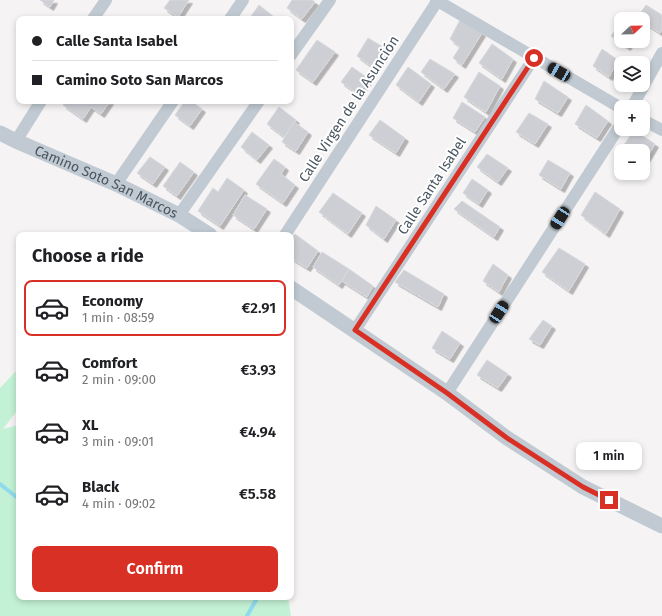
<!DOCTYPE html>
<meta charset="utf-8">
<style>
body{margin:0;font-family:"Fira Sans",sans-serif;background:#f2f2f2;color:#202124;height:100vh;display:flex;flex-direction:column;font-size:15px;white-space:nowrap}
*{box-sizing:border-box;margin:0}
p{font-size:13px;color:#757577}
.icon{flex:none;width:22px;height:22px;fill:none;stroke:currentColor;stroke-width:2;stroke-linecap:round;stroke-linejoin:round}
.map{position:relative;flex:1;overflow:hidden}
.drawer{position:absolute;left:16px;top:232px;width:278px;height:368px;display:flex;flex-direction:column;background:#fff;border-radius:8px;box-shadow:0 2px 6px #0003}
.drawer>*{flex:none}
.guide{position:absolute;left:16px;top:16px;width:278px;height:88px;border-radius:8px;box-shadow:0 2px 6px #0003;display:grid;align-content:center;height:88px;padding:0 16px;background:#fff}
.needle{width:26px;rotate:68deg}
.tools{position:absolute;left:614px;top:12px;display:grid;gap:8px}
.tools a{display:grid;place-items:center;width:36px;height:36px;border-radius:8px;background:#fff;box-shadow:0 2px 6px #0003;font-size:20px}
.end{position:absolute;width:18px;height:18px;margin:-9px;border:5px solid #d93025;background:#fff;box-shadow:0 0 0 2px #fff}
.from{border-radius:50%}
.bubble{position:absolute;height:28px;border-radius:8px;background:#fff;box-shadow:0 2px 6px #0003;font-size:13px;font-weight:600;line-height:28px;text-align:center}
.car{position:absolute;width:12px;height:24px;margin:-12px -6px;border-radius:5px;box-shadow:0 0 3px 1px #0007;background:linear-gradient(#222 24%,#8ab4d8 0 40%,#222 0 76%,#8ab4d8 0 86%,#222 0)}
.guide b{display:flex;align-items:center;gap:14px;height:38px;font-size:15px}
.guide b+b{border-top:1px solid #e0e0e0}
.guide i{width:10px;height:10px;background:#202124}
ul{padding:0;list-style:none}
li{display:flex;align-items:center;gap:12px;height:56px;margin:0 8px 6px;padding:0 8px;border:2px solid transparent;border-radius:8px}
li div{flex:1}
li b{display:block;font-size:15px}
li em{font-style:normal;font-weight:600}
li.on{border-color:#d93025}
li>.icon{width:36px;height:36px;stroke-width:1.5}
h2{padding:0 16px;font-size:18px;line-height:48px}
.button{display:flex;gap:8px;margin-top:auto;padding:8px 16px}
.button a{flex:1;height:46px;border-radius:8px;background:#d93025;color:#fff;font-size:16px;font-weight:600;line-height:46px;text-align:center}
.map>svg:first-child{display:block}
.green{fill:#c3f1d5}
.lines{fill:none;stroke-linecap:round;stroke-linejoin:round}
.stream{stroke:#90daee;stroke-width:4}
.building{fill:#cdcfd5;stroke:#d7d9de;filter:url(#shadow)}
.minor{stroke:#c1cad2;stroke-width:12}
.tertiary{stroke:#c1cad2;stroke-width:15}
.route{stroke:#d93025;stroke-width:5}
.labels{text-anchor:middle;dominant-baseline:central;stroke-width:4;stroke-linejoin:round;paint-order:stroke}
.street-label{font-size:14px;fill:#4a5661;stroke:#fff}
</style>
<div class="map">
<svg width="662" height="616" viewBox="0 0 662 616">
<defs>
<filter id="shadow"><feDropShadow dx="3.5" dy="3.5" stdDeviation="0" flood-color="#0004"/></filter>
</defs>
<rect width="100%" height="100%" fill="#f5f3f3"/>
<path class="green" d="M19 368V408L3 429 19 425V597H288L291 616H0V388Z"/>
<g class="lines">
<g class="stream">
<path d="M0 484 19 499"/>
<path d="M247 616 256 600 255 597"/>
</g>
</g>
<g class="building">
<path d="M40 0H54L50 7Z"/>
<path d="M170 0H189L178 17 164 8Z"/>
<path d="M292 0H312L315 2 302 19 287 8Z"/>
<path d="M259 5 274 17 273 19H249Z"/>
<path d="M646 5 662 15V29L660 33 643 22V19H639L637 18Z"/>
<path d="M460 20 482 33 462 65 453 58 460 47 450 39Z"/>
<path d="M620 23H621V41H631L627 47 611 36Z"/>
<path d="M368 38 388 50 375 69 357 56Z"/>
<path d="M317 40 335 52 313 82 296 70Z"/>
<path d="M492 44 513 59 502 79 479 63Z"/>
<path d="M602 49 618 60 609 77 593 66Z"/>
<path d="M430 59 455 74 444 89 421 72Z"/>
<path d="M352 67 369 79 358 94 341 82Z"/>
<path d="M408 67 431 84 419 102 396 85Z"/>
<path d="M479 72 500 86 486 112 464 97Z"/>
<path d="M544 81 568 97 558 113 535 99Z"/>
<path d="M66 101H110L101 114 91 107 83 119 63 105Z"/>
<path d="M185 101H191L202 109 190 126 175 115Z"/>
<path d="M462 102 485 117 475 132 453 118Z"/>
<path d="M586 105 608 121 597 138 575 124Z"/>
<path d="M279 107 296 120 284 137 267 124Z"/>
<path d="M529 113 548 124 535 144 516 132Z"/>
<path d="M380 120 405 138 396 153 369 135Z"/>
<path d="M294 122 308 132 296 151 282 142Z"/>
<path d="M634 130 655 144 643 164V151H620Z"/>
<path d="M252 132 269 145 257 160 241 147Z"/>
<path d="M487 154 508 168 498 182 477 167Z"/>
<path d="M150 157 165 167 153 184 137 173Z"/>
<path d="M274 159 285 167 281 174 295 185 283 203 256 184Z"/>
<path d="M548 160 570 173 561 189 539 175Z"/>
<path d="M180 162 194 172 177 196 163 186Z"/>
<path d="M227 178 244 190 220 226 198 211 213 188 218 192Z"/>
<path d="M472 179 488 190 479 204 463 193Z"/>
<path d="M595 192 620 209 606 234 581 215Z"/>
<path d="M333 193 362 213 348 234 319 212Z"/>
<path d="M245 195 267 209 254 229 233 215Z"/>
<path d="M462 201 500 227 494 237 454 209Z"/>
<path d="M376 206 396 220 384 239 366 225Z"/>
<path d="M295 234 318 251 307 268 291 258V239Z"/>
<path d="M559 248 585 264 569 291 542 272Z"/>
<path d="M322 252 349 269 339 285 313 267Z"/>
<path d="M493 264 508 275 499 292 483 281Z"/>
<path d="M349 269 373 286 367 297 342 281Z"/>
<path d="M404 270 444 294 438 307 395 282Z"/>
<path d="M543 320 552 326 540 345 529 339Z"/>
<path d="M442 331 460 343 450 359 432 348Z"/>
<path d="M487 360 508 374 498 388 477 375Z"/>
</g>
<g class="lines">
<g class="minor">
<path d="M436 0 621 108"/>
<path d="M93 19 106 0"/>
<path d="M230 19 243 0"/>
<path d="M291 55 330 0"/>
<path d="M632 107 662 53"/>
<path d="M643 120 662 130"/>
<path d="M16 141 41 101"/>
<path d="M116 184 173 101"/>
<path d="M179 215 259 101"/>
<path d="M285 235 438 0"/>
<path d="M355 330 534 58"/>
<path d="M447 393 621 124"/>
</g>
<g class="tertiary">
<path id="s1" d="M0 133 16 141 116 184 179 215 210 235"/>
<path d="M291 288 447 393 507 438 583 487 662 526"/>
</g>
</g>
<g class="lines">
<path class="route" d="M534 58 355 330 447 393 507 438 583 487 609 500"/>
</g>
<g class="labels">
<g class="street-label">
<text transform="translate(349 109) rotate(-57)">Calle Virgen de la Asunción</text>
<text stroke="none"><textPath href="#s1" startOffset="117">Camino Soto San Marcos</textPath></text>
<text transform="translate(432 186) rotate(-57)">Calle Santa Isabel</text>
</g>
</g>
</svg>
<div class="tools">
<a><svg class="needle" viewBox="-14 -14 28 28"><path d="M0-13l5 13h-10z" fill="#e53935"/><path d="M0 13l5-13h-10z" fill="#757577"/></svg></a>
<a><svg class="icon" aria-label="layers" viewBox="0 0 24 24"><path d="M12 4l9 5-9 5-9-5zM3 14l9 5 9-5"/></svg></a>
<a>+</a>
<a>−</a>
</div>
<i class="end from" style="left:534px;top:58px"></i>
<i class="end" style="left:609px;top:500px"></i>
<div class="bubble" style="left:576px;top:442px;width:66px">1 min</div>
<i class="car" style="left:559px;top:72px;rotate:300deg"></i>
<i class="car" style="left:560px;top:218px;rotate:213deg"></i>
<i class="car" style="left:499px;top:312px;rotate:33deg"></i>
<div class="guide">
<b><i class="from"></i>Calle Santa Isabel</b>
<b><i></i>Camino Soto San Marcos</b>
</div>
<section class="drawer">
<h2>Choose a ride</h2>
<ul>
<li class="on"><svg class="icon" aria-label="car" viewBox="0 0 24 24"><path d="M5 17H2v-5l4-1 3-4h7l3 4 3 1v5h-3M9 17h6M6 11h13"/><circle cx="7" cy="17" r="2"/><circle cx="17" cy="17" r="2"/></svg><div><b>Economy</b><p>1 min · 08:59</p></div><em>€2.91</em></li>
<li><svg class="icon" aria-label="car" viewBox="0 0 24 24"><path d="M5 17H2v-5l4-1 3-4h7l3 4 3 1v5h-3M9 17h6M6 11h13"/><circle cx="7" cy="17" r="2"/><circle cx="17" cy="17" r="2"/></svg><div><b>Comfort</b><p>2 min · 09:00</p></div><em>€3.93</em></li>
<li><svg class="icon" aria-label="car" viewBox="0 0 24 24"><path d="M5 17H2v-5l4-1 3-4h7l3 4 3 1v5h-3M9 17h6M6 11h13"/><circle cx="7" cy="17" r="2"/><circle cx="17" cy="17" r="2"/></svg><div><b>XL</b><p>3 min · 09:01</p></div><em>€4.94</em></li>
<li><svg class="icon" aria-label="car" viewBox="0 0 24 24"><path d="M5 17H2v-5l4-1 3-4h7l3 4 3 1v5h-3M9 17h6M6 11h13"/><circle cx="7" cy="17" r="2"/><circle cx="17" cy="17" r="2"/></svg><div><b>Black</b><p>4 min · 09:02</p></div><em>€5.58</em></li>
</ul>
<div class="button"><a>Confirm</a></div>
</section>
</div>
